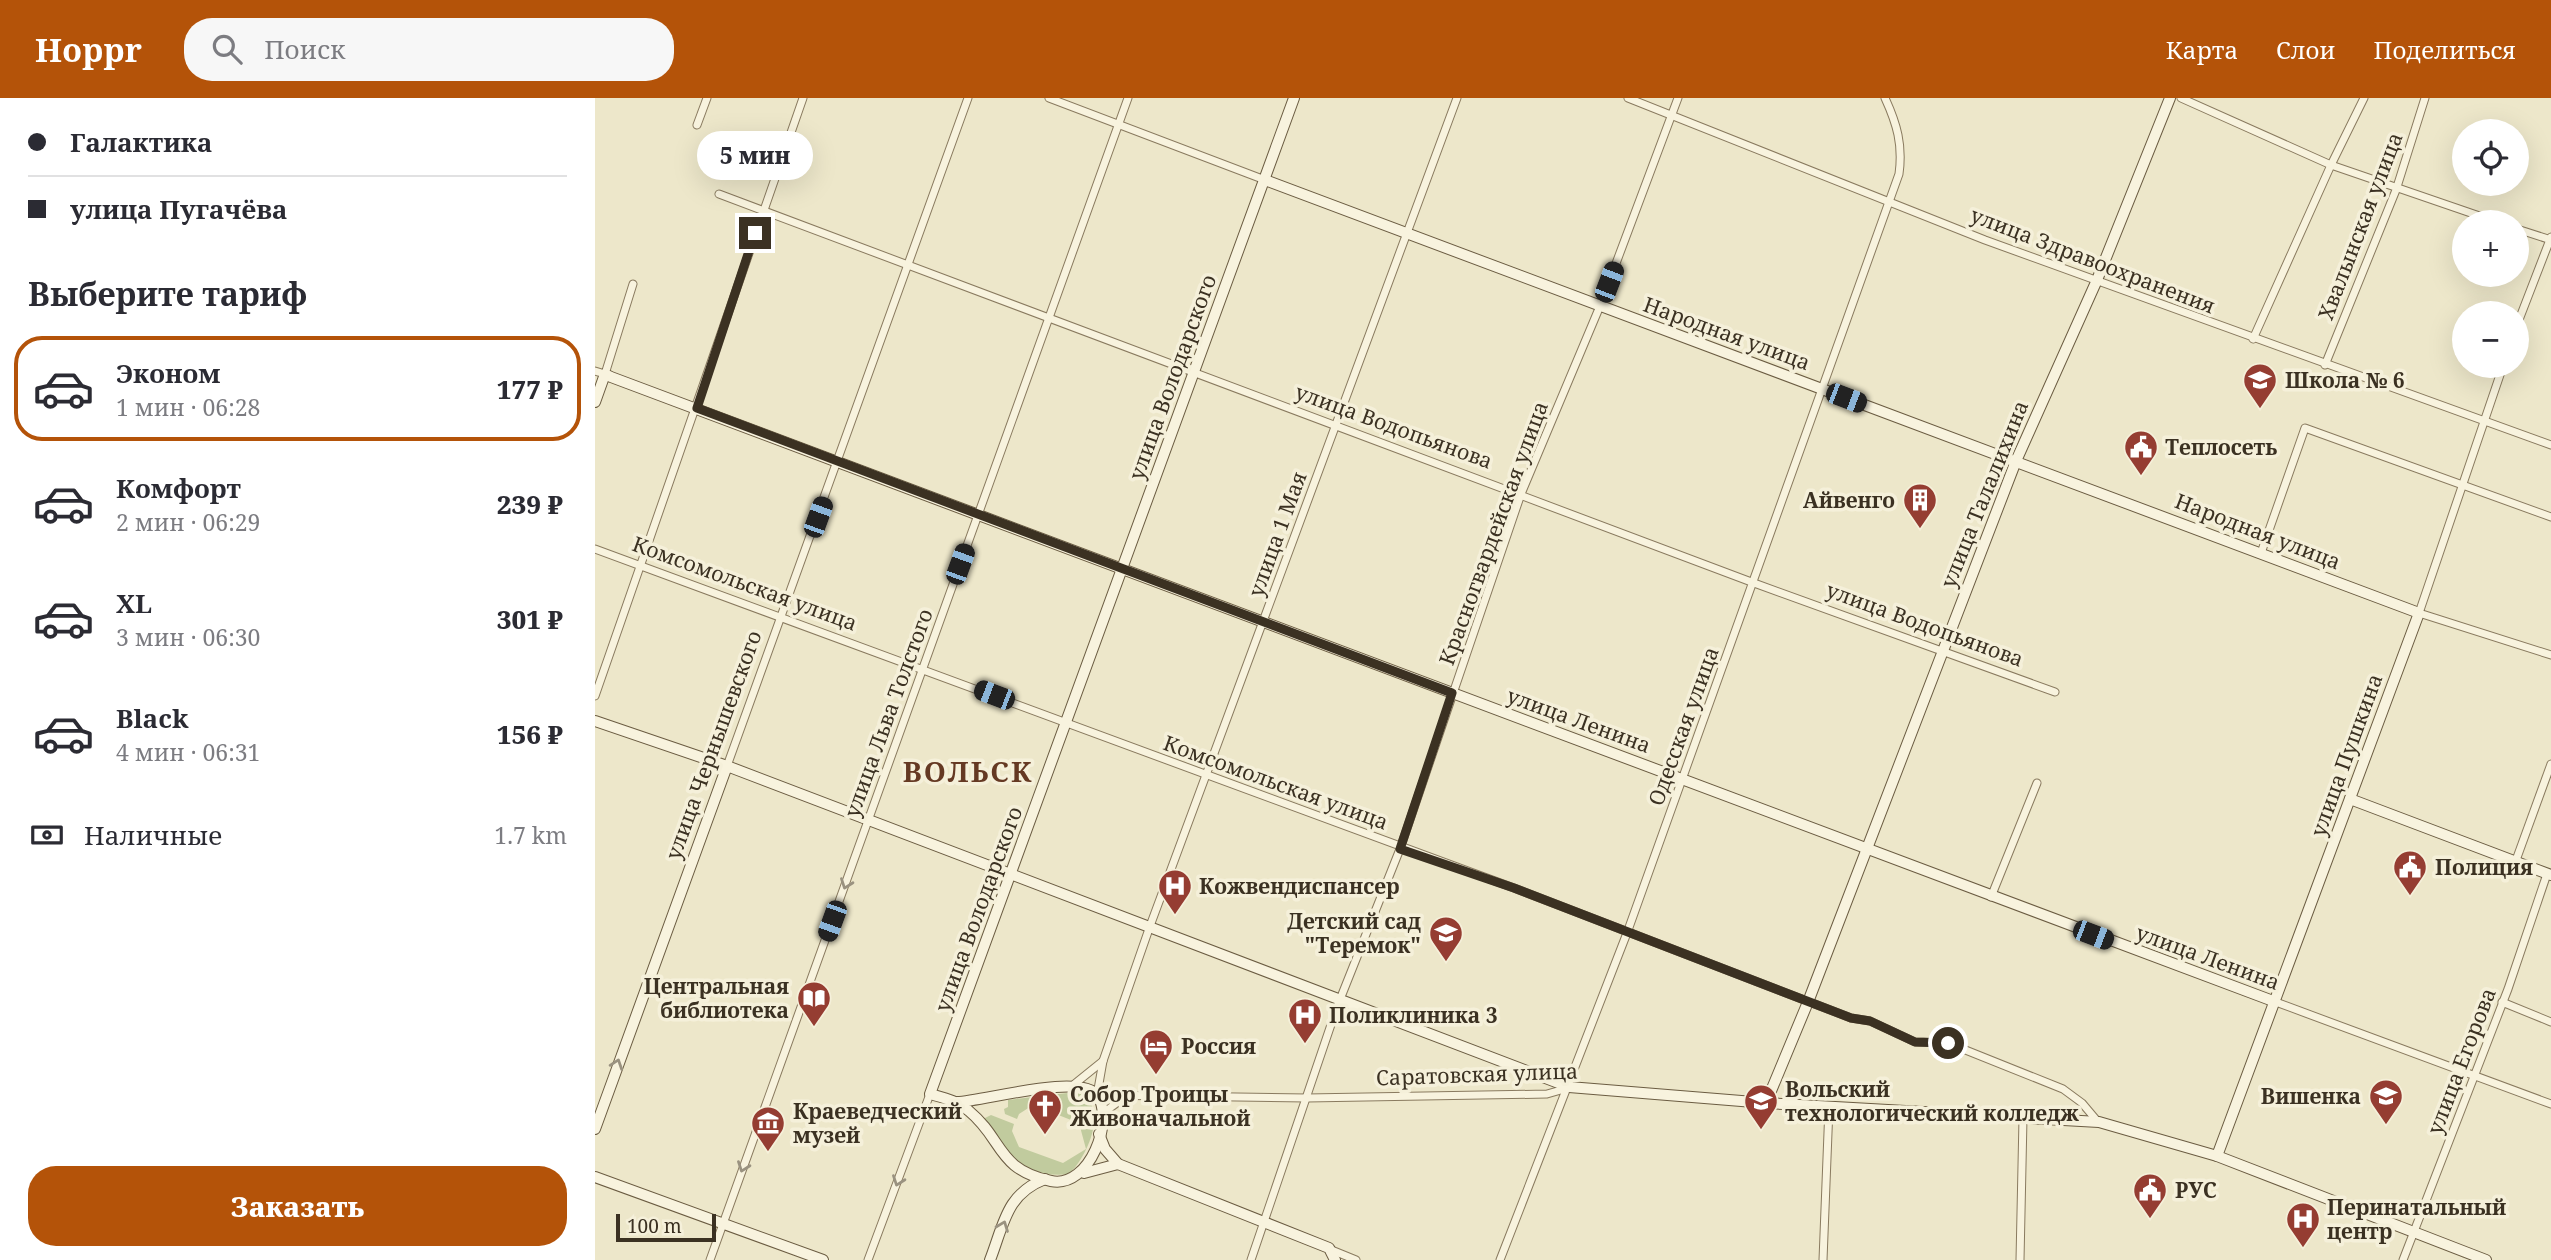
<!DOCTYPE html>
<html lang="ru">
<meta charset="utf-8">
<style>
body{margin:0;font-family:"Noto Serif",serif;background:#f7f7f7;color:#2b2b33;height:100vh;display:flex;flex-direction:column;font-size:26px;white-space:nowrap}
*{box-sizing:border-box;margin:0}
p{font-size:23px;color:#7c7c81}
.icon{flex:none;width:38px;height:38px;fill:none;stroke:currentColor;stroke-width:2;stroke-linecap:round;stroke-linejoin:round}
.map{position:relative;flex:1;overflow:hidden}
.drawer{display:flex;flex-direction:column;background:#fff;width:595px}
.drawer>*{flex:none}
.banner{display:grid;align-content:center;height:154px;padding:0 28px;background:#fff}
.controls{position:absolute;left:1857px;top:21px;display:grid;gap:14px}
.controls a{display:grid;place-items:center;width:77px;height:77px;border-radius:50%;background:#fff;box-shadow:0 7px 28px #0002;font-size:35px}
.scale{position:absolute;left:21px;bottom:18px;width:100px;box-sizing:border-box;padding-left:7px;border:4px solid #3b3122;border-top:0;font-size:19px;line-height:24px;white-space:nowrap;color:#3b3122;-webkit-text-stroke:5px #f5f0da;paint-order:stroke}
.end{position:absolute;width:32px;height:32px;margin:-16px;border:9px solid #3b3122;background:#fff;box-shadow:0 0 0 4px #fff}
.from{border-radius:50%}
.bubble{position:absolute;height:49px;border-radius:24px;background:#fff;box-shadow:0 7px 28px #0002;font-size:23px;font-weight:800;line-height:49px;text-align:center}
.car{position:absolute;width:21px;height:42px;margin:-21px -10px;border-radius:9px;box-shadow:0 0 5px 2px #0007;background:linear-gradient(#222 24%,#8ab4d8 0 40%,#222 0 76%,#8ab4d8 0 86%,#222 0)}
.banner b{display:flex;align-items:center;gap:24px;height:66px;font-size:26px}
.banner b+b{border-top:2px solid #e1e1e2}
.banner i{width:18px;height:18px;background:#2b2b33}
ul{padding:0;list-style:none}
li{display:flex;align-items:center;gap:21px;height:105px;margin:0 14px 10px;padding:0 14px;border:4px solid transparent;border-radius:28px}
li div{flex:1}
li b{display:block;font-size:26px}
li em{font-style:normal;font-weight:800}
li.current{border-color:#b45309}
li>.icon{width:63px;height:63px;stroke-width:1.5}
h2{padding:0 28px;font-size:32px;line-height:84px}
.pay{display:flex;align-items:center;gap:18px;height:77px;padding:0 28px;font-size:26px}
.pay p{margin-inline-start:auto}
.button{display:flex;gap:14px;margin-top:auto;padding:14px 28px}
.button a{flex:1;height:80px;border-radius:28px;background:#b45309;color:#fff;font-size:28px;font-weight:800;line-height:80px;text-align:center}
header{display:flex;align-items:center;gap:42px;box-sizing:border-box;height:98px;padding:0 35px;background:#b45309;color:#fff}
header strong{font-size:33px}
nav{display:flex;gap:38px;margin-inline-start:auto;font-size:24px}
.search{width:490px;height:63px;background:#f7f7f7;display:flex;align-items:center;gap:18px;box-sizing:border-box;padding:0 24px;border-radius:28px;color:#7c7c81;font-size:26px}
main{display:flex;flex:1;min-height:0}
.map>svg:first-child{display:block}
.green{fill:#c1cb9e}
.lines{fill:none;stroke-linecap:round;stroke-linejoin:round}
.street-casing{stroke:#897a5f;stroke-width:9}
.secondary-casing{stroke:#6b5c42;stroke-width:12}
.street{stroke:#f8f3de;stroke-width:7}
.secondary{stroke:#f8f3de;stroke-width:10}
.oneway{stroke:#9a9280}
.route{stroke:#3b3122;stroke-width:9}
.labels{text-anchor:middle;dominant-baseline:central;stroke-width:7;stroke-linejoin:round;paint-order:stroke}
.street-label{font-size:21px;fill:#3b3122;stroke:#f5f0da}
.poi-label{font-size:21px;font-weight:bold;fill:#3b3122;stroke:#f5f0da;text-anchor:start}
.district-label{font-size:28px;font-weight:bold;letter-spacing:2px;fill:#653923;stroke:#f5f0da}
</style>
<header>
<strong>Hoppr</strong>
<div class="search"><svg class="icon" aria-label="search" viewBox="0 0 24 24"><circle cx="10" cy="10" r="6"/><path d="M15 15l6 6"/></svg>Поиск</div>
<nav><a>Карта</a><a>Слои</a><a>Поделиться</a></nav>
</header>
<main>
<section class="drawer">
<div class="banner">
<b><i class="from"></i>Галактика</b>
<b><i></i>улица Пугачёва</b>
</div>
<h2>Выберите тариф</h2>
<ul>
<li class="current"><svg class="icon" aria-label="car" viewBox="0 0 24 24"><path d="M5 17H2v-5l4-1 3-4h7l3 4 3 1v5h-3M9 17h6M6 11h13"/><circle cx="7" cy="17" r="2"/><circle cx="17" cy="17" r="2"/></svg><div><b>Эконом</b><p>1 мин · 06:28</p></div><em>177 ₽</em></li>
<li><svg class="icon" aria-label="car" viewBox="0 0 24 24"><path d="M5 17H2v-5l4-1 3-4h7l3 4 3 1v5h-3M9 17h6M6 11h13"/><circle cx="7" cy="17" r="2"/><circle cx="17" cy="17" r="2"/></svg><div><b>Комфорт</b><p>2 мин · 06:29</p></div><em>239 ₽</em></li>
<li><svg class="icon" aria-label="car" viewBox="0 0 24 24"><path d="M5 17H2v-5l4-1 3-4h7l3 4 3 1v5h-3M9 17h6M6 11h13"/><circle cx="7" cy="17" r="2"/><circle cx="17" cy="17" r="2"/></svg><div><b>XL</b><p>3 мин · 06:30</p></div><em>301 ₽</em></li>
<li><svg class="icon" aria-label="car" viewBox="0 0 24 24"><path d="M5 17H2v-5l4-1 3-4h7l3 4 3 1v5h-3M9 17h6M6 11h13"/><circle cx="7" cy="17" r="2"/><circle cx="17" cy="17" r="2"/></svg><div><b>Black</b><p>4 мин · 06:31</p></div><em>156 ₽</em></li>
</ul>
<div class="pay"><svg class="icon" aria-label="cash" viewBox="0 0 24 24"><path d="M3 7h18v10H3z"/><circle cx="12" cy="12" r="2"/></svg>Наличные<p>1.7 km</p></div>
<div class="button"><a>Заказать</a></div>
</section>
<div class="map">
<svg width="1956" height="1162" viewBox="0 0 1956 1162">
<rect width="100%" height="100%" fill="#ede7ca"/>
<path class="green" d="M481 994C516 1006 493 1058 474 1076 430 1082 410 1052 388 1021L396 1017 419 1026 417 1033 424 1049 468 1065 491 1051 484 1025 479 1023 483 1012 476 1016V1022L438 1007 424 1016 422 1021 410 1016 409 1011 413 1009V1002Z"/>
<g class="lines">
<g class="street-casing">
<g id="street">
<path d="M454 0 670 82"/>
<path d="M862 0 555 828 508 963 502 997 712 1000 952 996 973 990"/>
<path d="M1033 0 1390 142 1956 347"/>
<path d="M1586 0 1736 67 1902 124"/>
<path d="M102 27 112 0"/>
<path d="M124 96 1159 485 1460 594"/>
<path d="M1922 131 1956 142"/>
<path d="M1922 227 1956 139"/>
<path d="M1658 241 1736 67 1769 0"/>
<path d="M1730 267 1801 92 1830 0"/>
<path d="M1908 268 1824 515 1956 557"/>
<path d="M0 273 10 276 38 186"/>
<path d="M0 451 919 790 1256 920 1275 923 1320 944 1353 945 1468 991 1487 1005 1503 1024"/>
<path d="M1666 455 1710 330 1956 419"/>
<path d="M0 598 208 0"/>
<path d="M132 668 373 0"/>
<path d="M1920 765 1956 666"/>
<path d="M1396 799 1442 685"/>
<path d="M1678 903 1956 1006"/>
<path d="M1907 904 1956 924"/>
<path d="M477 988 508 963"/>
<path d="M508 1015 530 999"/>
<path d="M734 1151 761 1162"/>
<path d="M115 1162 533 0"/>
<path d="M273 1162 335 996"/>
<path d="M656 1162 742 909 805 751 926 396 1005 208 1083 0"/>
<path d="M905 1162 1032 835 1304 76C1308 47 1302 26 1290 0"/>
<path d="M1228 1162 1234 1009"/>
<path d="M1425 1162 1428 1020"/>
<path d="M1808 1162 1913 891 1952 776"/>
</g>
</g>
<g class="secondary-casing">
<g id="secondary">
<path d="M670 82 1824 515 1622 1058"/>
<path d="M0 304 10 276 16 279 1678 903"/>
<path d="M0 623 132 668 974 989 1171 1005 1504 1024 1622 1058 1891 1162"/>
<path d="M1755 701 1956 777"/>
<path d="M362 1004C389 1003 485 975 502 997 520 1021 495 1091 456 1083 401 1071 409 1042 374 1013 363 1003 349 1000 335 996L699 0"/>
<path d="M1171 1005 1213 904 1421 363 1502 182 1575 0"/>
<path d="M0 1031 132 668"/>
<path d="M504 1036 510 1051 523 1066 734 1150 740 1162"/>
<path d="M489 1075 523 1066"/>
<path d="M0 1079 228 1162"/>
<path d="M395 1162C409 1126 411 1096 450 1081"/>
</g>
</g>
<use href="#street" class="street"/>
<use href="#secondary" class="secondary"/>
</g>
<defs><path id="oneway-chevron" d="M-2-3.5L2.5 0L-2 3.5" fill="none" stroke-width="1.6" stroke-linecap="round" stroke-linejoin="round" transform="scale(1.75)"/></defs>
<g class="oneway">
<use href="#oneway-chevron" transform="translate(251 786) rotate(110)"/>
<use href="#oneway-chevron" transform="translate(22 966) rotate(-71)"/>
<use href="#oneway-chevron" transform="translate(148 1069) rotate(110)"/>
<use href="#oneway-chevron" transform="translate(303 1083) rotate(110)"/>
<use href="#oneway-chevron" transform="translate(408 1128) rotate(-69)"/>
</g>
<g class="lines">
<path class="route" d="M160 135 102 310 857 595 805 751 919 790 1256 920 1275 923 1320 944 1353 945"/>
</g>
<defs>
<g id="school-pin" transform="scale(1.75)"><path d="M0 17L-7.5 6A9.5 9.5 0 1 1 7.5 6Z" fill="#953d32" stroke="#f5f0da"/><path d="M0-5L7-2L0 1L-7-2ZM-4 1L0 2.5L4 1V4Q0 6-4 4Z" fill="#fff"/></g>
<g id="civic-pin" transform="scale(1.75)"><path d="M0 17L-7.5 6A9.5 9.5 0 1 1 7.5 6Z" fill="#953d32" stroke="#f5f0da"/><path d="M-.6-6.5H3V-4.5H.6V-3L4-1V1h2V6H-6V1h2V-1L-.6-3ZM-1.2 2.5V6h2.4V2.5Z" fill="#fff"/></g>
<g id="building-pin" transform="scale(1.75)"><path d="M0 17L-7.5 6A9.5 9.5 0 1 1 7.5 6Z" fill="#953d32" stroke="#f5f0da"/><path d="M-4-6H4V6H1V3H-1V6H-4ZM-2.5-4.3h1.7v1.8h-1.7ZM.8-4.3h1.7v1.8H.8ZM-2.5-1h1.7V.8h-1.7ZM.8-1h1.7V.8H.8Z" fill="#fff"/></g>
<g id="hospital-pin" transform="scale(1.75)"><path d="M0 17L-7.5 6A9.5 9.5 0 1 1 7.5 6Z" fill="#953d32" stroke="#f5f0da"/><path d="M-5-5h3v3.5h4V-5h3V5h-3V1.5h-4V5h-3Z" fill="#fff"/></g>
<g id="library-pin" transform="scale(1.75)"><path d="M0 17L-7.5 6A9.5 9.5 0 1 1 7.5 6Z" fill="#953d32" stroke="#f5f0da"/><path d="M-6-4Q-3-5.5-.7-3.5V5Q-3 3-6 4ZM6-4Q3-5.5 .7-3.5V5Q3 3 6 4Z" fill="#fff"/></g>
<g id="hotel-pin" transform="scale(1.75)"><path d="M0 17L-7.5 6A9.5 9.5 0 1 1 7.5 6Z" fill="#953d32" stroke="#f5f0da"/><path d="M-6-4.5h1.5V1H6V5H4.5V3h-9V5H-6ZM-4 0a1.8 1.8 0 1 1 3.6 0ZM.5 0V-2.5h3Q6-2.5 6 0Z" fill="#fff"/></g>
<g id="university-pin" transform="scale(1.75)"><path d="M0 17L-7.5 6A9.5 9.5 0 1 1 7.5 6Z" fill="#953d32" stroke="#f5f0da"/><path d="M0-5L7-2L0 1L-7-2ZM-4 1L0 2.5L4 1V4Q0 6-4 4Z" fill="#fff"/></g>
<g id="church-pin" transform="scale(1.75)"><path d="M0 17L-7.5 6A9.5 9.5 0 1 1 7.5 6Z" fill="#953d32" stroke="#f5f0da"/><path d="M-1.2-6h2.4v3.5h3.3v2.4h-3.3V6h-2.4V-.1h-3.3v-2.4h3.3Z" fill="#fff"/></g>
<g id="museum-pin" transform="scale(1.75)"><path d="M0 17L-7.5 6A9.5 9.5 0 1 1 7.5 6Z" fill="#953d32" stroke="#f5f0da"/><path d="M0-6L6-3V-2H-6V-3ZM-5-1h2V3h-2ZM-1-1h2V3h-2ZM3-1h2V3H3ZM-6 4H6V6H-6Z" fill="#fff"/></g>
</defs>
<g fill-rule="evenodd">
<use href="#school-pin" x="1665" y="282"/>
<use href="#civic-pin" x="1546" y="349"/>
<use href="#building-pin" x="1325" y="402"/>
<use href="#civic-pin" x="1815" y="769"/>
<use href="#hospital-pin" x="580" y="788"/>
<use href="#school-pin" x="851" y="835"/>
<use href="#library-pin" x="219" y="900"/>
<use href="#hospital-pin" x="710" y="917"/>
<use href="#hotel-pin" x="561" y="948"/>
<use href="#school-pin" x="1791" y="998"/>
<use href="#university-pin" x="1166" y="1003"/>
<use href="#church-pin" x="450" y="1008"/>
<use href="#museum-pin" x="173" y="1025"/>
<use href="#civic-pin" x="1555" y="1092"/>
<use href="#hospital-pin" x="1708" y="1121"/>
</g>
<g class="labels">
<g class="street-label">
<text transform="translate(1765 128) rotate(-69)">Хвалынская улица</text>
<text transform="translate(1498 162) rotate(21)">улица Здравоохранения</text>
<text transform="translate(1132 235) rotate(20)">Народная улица</text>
<text transform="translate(577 279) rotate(-70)">улица Володарского</text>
<text transform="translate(799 328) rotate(20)">улица Водопьянова</text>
<text transform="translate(1389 396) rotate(-68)">улица Талалихина</text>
<text transform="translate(1663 433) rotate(21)">Народная улица</text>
<text transform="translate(898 435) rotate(-70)">Красногвардейская улица</text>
<text transform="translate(682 436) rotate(-70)">улица 1 Мая</text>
<text transform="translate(150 485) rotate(20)">Комсомольская улица</text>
<text transform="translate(1330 526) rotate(20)">улица Водопьянова</text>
<text transform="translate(293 615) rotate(-70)">улица Льва Толстого</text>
<text transform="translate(984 622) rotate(20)">улица Ленина</text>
<text transform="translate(1088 628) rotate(-70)">Одесская улица</text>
<text transform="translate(118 647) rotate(-70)">улица Чернышевского</text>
<text transform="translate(1751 657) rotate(-70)">улица Пушкина</text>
<text transform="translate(681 684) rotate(20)">Комсомольская улица</text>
<text transform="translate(383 811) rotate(-70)">улица Володарского</text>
<text transform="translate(1613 859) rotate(20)">улица Ленина</text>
<text transform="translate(1866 963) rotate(-69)">улица Егорова</text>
<text transform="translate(882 976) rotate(-2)">Саратовская улица</text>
</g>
<g class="poi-label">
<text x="1690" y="282">Школа № 6</text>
<text x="1570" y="349">Теплосеть</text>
<text x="1300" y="402" text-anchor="end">Айвенго</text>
<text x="1840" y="769">Полиция</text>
<text x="604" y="788">Кожвендиспансер</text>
<text x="826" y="823" text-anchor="end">Детский сад<tspan x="826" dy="24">"Теремок"</tspan></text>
<text x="194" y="888" text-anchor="end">Центральная<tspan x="194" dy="24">библиотека</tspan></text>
<text x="734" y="917">Поликлиника 3</text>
<text x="586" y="948">Россия</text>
<text x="1190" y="991">Вольский<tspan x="1190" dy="24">технологический колледж</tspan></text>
<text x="475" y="996">Собор Троицы<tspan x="475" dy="24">Живоначальной</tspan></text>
<text x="1766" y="998" text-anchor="end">Вишенка</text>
<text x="198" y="1013">Краеведческий<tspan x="198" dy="24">музей</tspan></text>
<text x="1580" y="1092">РУС</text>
<text x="1732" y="1109">Перинатальный<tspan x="1732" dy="24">центр</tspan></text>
</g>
<g class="district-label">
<text x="373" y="673">ВОЛЬСК</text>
</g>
</g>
</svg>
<div class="controls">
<a><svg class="icon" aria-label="locate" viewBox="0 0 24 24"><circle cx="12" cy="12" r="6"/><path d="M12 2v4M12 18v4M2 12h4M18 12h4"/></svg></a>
<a>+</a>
<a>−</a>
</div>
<div class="scale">100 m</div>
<i class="end from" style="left:1353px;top:945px"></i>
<i class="end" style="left:160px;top:135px"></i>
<div class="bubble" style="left:102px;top:33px;width:116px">5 мин</div>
<i class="car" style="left:1014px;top:184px;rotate:21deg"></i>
<i class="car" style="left:1251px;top:300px;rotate:111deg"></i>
<i class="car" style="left:223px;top:419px;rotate:20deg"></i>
<i class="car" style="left:365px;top:466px;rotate:20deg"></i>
<i class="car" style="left:399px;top:597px;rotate:291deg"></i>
<i class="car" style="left:237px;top:823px;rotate:200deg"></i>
<i class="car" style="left:1498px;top:837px;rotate:111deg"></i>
</div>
</main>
